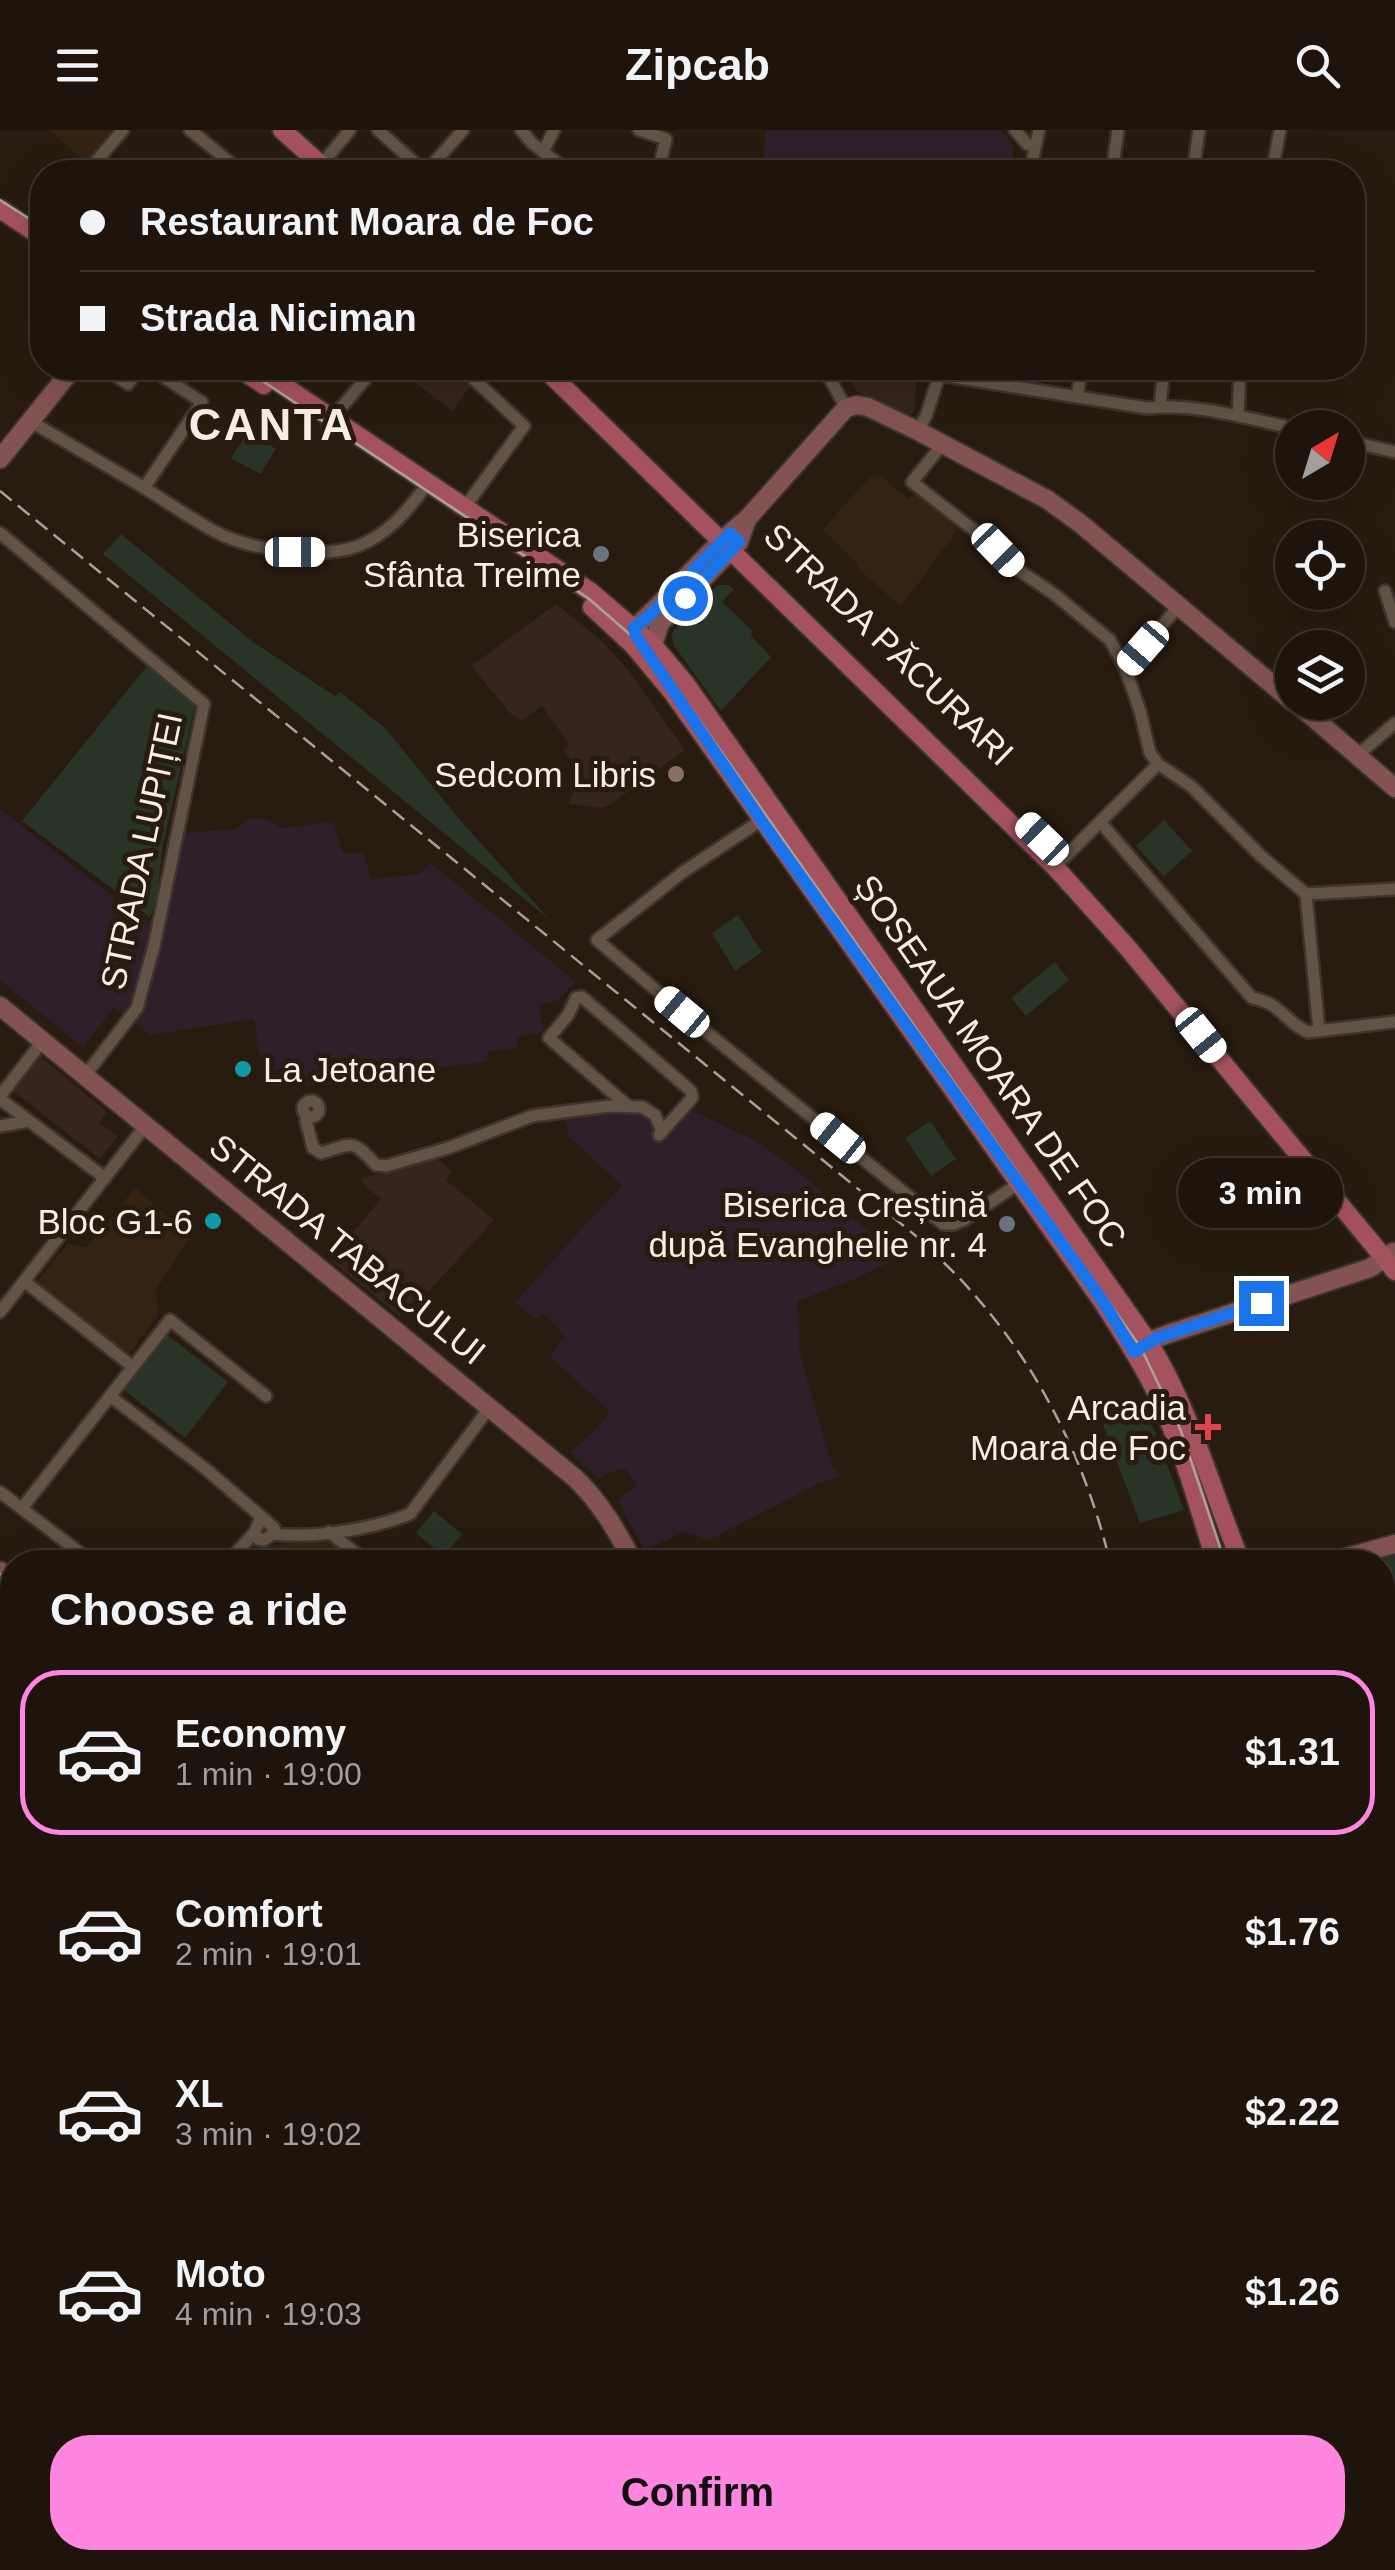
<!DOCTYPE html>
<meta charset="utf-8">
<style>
body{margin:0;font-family:Arial,sans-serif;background:#2b2119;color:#f1f3f6;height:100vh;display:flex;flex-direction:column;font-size:38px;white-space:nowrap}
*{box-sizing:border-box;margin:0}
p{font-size:32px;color:#a19e9d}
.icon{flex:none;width:55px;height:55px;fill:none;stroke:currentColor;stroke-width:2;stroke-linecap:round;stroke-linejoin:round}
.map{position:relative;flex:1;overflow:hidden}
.details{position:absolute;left:0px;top:1420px;width:1395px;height:1020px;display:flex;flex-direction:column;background:#1e140b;border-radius:40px 40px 0 0;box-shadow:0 10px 40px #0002,0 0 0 2px #3c332c}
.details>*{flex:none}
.guide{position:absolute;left:30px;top:30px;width:1335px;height:220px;border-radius:40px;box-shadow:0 10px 40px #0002,0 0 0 2px #3c332c;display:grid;align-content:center;height:220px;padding:0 50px;background:#1e140b}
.needle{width:65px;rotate:38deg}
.buttons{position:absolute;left:1275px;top:280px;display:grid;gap:20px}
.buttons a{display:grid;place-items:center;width:90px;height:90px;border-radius:50%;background:#1e140b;box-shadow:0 10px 40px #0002,0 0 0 2px #3c332c;font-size:50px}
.end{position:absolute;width:45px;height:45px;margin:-22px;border:12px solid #1a73e8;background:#fff;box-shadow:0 0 0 5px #fff}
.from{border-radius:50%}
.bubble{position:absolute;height:70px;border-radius:35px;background:#1e140b;box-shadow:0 10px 40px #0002,0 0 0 2px #3c332c;font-size:32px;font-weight:600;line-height:70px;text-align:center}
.car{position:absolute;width:30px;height:60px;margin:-30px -15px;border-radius:12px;box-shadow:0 0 8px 2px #0007;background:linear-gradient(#fff 24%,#345 0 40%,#fff 0 76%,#345 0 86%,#fff 0)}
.guide b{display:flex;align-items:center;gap:35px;height:95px;font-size:38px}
.guide b+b{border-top:2px solid #3c332c}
.guide i{width:25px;height:25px;background:#f1f3f6}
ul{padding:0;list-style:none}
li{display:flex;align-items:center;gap:30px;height:165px;margin:0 20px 15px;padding:0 30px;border:5px solid transparent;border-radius:40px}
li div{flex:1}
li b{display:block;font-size:38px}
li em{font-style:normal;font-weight:600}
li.on{border-color:#fe86e0}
li>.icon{width:90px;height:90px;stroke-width:1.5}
h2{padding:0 50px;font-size:45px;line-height:120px}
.action{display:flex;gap:20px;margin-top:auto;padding:20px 50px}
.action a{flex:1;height:115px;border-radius:40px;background:#fe86e0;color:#111;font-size:40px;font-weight:600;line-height:115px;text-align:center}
header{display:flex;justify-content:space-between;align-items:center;height:130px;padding:0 50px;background:#1e140b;font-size:45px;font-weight:600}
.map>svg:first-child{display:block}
.commercial{fill:#35251c}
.industrial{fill:#2f1f2a}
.built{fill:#342312}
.green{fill:#283526}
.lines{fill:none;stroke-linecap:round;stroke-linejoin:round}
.street-casing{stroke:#3e342e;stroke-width:16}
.secondary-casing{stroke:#3e342e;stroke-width:22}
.primary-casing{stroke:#3e342e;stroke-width:22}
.street{stroke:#625346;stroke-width:11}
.secondary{stroke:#835353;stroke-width:18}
.primary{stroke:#a5525f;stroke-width:18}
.tram{stroke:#aca198;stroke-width:2.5}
.rail{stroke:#aca198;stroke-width:2.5;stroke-dasharray:15 8;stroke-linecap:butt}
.route{stroke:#1a73e8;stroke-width:12}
.worship-dot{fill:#6b7280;stroke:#281b0f;stroke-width:4}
.education-dot{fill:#8d6e63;stroke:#281b0f;stroke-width:4}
.culture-dot{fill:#0f9aa8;stroke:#281b0f;stroke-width:4}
.health-dot{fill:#e0444e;stroke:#281b0f;stroke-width:4}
.labels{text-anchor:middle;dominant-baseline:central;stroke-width:10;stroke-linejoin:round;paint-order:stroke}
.poi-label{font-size:35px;fill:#f8eee7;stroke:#281b0f;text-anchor:end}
.street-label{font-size:35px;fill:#f8eee7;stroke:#281b0f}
.district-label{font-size:45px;font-weight:bold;letter-spacing:2.5px;fill:#f8eee7;stroke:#281b0f}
</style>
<header><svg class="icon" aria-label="menu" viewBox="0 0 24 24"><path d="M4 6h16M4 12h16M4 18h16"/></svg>Zipcab<svg class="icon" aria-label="search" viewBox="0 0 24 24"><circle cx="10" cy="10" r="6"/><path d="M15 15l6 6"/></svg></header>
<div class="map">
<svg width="1395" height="2440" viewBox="0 0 1395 2440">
<rect width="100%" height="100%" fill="#281b0f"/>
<g class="commercial">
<path d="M420 238H450L471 255 452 281 411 249Z"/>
<path d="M849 238 917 245 914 283 906 286 858 262 850 252 847 241Z"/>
<path d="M556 474 600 509 629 541 685 620 608 676 602 678 568 674 581 644 563 620 569 614 542 576 521 591 510 583 471 536Z"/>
<path d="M40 926 107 982 99 993 118 1006 100 1029 12 960Z"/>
<path d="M436 1028 452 1041 446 1050 494 1090 428 1162 425 1159 400 1187 335 1134 331 1129 381 1069 365 1056 361 1049Z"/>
</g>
<g class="industrial">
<path d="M765 0H1001L1014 16 1011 42H763Z"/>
<path d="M0 679 129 779 164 801 185 703 235 699 252 688 268 690 281 698 332 692 343 723H363L372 749 420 744 431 733 576 852 557 871 539 875 544 902 517 907 518 918 487 922V931L304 957 301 936 262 942 254 889 150 905 114 877 83 918 0 850Z"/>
<path d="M689 979 756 1011 785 1031 900 1127 857 1148 798 1171 799 1216 804 1238 831 1333 841 1347 817 1354 709 1410 684 1402 648 1419H644L617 1370 637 1355 625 1338 605 1344 600 1350 570 1322 592 1303 610 1282 550 1226 565 1207 544 1183 536 1190 515 1172 622 1055 569 1007 564 987 617 981 635 982 651 990 656 1002Z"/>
</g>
<g class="built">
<path d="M50 0H113L86 33Z"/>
<path d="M872 345 881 346 909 369 915 361 961 395 901 477 857 437 858 435 823 399Z"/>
<path d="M135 1058 191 1106 156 1160 159 1184 129 1224 37 1152 68 1113 87 1117Z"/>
<path d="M327 1408 358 1432H242L254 1418Z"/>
<path d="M1383 2385 1395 2440H999L994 2428H1382Z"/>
</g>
<g class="green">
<path d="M249 301 276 319 260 344 231 328Z"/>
<path d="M121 404 253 512 335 566 340 562 386 599 459 689 550 790 103 424Z"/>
<path d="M717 455H728L734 459 722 472 752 500 751 506 771 527 721 581 673 514 672 502Z"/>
<path d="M147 536 195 576 163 714 156 773 150 787 22 691Z"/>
<path d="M1164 690 1192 721 1164 746 1136 716Z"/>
<path d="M738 785 762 822 735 841 712 803Z"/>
<path d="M1055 832 1069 850 1026 886 1011 868Z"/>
<path d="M930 991 956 1029 931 1046 905 1008Z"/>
<path d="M166 1204 228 1252 185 1308 124 1260Z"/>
<path d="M1142 1268 1184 1380 1140 1393 1103 1295Z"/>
<path d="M434 1381 462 1404 444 1426 416 1403Z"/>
<path d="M1390 1425 1395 1426V1498L1383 1503 1382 1432H1360Z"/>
</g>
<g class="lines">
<g class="street-casing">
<g id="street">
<path d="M190 0 242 42"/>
<path d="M378 0 425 42"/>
<path d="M521 0 532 13 569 42"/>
<path d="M639 0 666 9 658 42"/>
<path d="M1015 0 1027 14 1034 17"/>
<path d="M543 22 554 0"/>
<path d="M321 35 350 0"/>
<path d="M87 42 123 0"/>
<path d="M426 42 463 0"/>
<path d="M1030 42 1039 0"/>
<path d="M1112 42 1118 0"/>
<path d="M1193 42 1199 0"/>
<path d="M1272 42 1280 0"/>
<path d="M104 238 128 254 139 239H151L202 272 144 358"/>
<path d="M462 238 524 296 465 377"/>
<path d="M824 238 846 278"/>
<path d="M896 238 1147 278C1195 273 1246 288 1292 298"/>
<path d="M1077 267 1082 238"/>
<path d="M1160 277 1164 238"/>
<path d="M1238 286 1240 238"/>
<path d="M30 291C68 313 105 335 143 357 169 373 195 392 222 405 258 421 321 429 358 416 386 405 405 384 422 361"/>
<path d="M328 298 339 280 375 238"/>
<path d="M918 301 926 286 939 246"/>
<path d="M1348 311 1395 322"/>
<path d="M942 315 912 352 998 419 1017 439 1054 464 1110 510 1125 538 1140 581 1150 623 1158 634"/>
<path d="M0 403 204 574 154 816 137 878 84 947"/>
<path d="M1385 461 1395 492"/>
<path d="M1125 538 1179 476"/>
<path d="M1358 625 1395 593"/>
<path d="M766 687 683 742 597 810 682 882 943 1094H954L964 1090 1024 1050"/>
<path d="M1101 693 1252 868C1282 873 1284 892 1308 902L1395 892"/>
<path d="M1055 737 1158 634 1191 656 1261 726 1306 764 1395 759"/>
<path d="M1306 764 1319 901"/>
<path d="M0 966 42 912"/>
<path d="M0 969 105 1048"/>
<circle cx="311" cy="979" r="8"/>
<path d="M628 976 549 908 568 885 576 868 582 867 691 961 692 968 659 1005"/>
<path d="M308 986 306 991 313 1018 321 1023C354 1013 352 1009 376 1035L386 1036 448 1018 532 986 586 979 610 976 642 977 655 985 662 1002"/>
<path d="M0 996 29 991"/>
<path d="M24 1151 133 1237"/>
<path d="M0 1182 146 995"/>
<path d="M110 1266 207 1340 265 1390"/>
<path d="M0 1362 92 1432"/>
<path d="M22 1378 170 1190 266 1266"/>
<path d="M255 1402 258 1409 264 1410 273 1404C313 1409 373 1399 410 1384L490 1277"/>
<path d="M329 1402 367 1432"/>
<path d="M228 1432 255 1402 259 1392 265 1390 274 1398 273 1404"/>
<path d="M0 1621 12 1670"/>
<path d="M1382 1830 1395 1826"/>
<path d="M0 1901 12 1805"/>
<path d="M0 1951 12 1949"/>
<path d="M0 2079 12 2091"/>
<path d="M82 2428 86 2440"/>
<path d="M268 2428 272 2440"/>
<path d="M571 2428 578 2440"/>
<path d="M719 2428 723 2440"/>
<path d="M529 2434 549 2428"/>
<path d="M191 2440 236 2428"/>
</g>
</g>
<g class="secondary-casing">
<g id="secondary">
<path d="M0 329 73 238"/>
<path d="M638 509 634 498C674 464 706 421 747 389L846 278 857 275 868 277 918 301 1048 370 1081 394 1292 571"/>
<path d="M653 515 660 493 739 412 747 389"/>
<path d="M1295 572 1395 658"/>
<path d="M0 876 575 1348C601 1373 617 1401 633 1432"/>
<path d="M1139 1219 1157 1208 1171 1203 1370 1138 1393 1122"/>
<path d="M1330 1432 1395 1414"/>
<path d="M0 1441 12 1450"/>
<path d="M0 2243 12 2230"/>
<path d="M0 2391 12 2425"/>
<path d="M640 2428 644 2440"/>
<path d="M654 2428 657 2440"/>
<path d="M904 2428 908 2440"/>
</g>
</g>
<g class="primary-casing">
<g id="primary">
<path d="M282 0 329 42"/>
<path d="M0 79 42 107"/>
<path d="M239 238 264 255"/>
<path d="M257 238 591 462 653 515 685 553 1149 1213C1191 1281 1211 1359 1241 1432"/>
<path d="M544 238 1055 737 1127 817 1395 1141"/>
<path d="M592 477 634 516 673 563 1102 1171C1121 1201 1142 1232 1157 1264 1183 1318 1198 1376 1216 1432"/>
<path d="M1382 1878 1395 1923"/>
<path d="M1382 1961 1395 2010"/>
</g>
</g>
<use href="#street" class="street"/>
<use href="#secondary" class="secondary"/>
<use href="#primary" class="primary"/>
<g class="tram">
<path d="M0 70 42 97"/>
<path d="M243 238 588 468 642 515 668 546 1141 1218 1181 1301 1225 1432"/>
<path d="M0 1444 12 1454"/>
<path d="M1382 1927 1395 1978"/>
<path d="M645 2428 649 2440"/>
</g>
<g class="rail">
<path d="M0 361 916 1106C934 1124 954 1141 971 1161 1040 1238 1086 1333 1110 1432"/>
<path d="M1382 2402 1391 2440"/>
<path d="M1328 2428 1331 2440"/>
<path d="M1371 2428 1374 2440"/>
</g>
</g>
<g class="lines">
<path class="route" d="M685 468 739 412 730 403 651 484 634 498 636 506 765 696 1102 1170 1134 1222 1157 1208 1261 1173"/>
</g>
<g class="worship-dot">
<circle cx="601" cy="424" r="10"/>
<circle cx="1007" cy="1094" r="10"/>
</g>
<circle class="education-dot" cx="676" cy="644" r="10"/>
<g class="culture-dot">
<circle cx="243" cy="939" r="10"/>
<circle cx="213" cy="1091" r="10"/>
</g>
<path class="health-dot" d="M1203 1282h10v10h10v10h-10v10h-10v-10h-10v-10h10z"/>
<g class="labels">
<g class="poi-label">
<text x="581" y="404">Biserica<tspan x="581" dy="40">Sfânta Treime</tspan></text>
<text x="656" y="644">Sedcom Libris</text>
<text x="263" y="939" text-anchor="start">La Jetoane</text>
<text x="987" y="1074">Biserica Creștină<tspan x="987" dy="40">după Evanghelie nr. 4</tspan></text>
<text x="193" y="1091">Bloc G1-6</text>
<text x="1186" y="1277">Arcadia<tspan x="1186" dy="40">Moara de Foc</tspan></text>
</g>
<g class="street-label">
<text transform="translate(889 514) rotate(44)">STRADA PĂCURARI</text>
<text transform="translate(141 721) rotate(-78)">STRADA LUPIȚEI</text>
<text transform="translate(991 931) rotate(55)">ȘOSEAUA MOARA DE FOC</text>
<text transform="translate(348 1119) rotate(39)">STRADA TABACULUI</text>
</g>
<g class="district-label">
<text x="272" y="294">CANTA</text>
</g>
</g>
</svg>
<div class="buttons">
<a><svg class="needle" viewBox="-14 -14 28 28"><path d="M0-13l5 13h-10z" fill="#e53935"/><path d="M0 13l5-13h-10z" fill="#a19e9d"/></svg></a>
<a><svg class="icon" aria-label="locate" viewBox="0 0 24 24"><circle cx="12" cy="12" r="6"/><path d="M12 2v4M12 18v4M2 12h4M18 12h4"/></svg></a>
<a><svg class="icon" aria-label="layers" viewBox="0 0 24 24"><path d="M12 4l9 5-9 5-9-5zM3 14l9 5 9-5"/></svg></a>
</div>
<i class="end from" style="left:685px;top:468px"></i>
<i class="end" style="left:1261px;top:1173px"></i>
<div class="bubble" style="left:1178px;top:1028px;width:165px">3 min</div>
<i class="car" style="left:998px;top:420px;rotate:136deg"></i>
<i class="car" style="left:295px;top:422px;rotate:90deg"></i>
<i class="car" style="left:1143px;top:518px;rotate:221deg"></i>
<i class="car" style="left:1042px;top:709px;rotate:314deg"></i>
<i class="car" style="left:682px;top:882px;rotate:310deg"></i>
<i class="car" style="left:1201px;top:905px;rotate:141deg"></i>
<i class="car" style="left:838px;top:1008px;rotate:309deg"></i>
<div class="guide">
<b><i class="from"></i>Restaurant Moara de Foc</b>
<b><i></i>Strada Niciman</b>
</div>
<section class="details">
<h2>Choose a ride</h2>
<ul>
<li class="on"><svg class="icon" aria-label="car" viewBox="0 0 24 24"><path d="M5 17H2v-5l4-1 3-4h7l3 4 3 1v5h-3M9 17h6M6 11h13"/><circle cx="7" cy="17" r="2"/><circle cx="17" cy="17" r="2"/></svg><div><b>Economy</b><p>1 min · 19:00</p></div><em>$1.31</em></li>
<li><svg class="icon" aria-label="car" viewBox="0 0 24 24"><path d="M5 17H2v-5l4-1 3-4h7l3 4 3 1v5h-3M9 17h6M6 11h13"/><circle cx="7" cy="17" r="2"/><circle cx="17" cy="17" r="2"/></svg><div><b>Comfort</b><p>2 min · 19:01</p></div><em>$1.76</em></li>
<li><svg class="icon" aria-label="car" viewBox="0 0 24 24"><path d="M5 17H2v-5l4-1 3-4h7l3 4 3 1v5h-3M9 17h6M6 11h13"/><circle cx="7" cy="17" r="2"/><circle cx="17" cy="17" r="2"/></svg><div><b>XL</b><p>3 min · 19:02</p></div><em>$2.22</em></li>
<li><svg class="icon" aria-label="car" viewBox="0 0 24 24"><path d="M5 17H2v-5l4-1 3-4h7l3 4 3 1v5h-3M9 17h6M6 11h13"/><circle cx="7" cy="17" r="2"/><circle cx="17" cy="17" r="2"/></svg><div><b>Moto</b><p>4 min · 19:03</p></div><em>$1.26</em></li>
</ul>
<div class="action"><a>Confirm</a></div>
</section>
</div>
